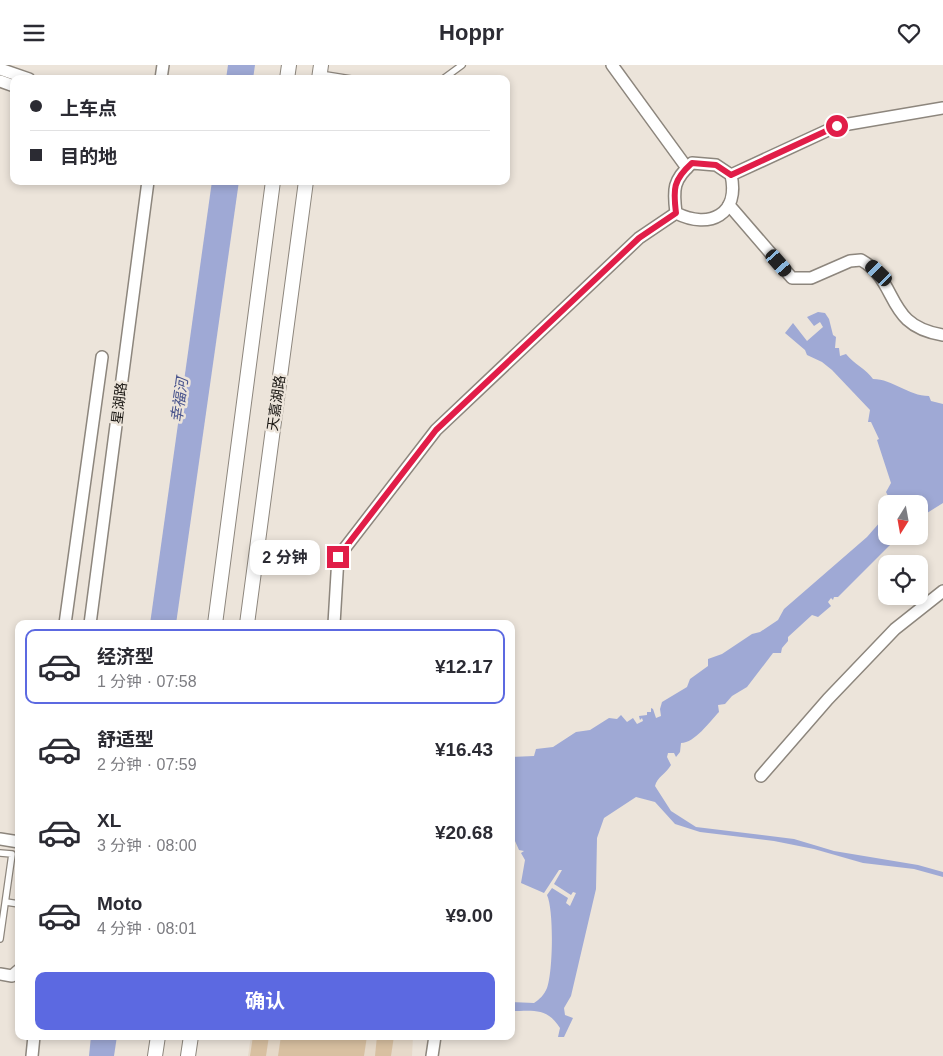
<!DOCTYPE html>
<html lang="zh">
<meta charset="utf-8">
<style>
body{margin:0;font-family:Helvetica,"Noto Sans SC",sans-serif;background:#f2f2f3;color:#2b2b33;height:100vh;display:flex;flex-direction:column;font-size:19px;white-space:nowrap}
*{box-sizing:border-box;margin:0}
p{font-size:16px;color:#7c7c81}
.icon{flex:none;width:28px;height:28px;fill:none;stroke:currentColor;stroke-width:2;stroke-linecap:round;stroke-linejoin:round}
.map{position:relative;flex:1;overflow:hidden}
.drawer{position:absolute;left:15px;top:555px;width:500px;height:420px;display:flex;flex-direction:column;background:#fff;border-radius:10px;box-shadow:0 2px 8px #0003}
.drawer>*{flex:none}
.banner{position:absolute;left:10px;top:10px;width:500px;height:110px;border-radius:10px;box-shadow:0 2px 8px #0003;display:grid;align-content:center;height:110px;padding:0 20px;background:#fff}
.needle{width:32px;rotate:191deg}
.fabs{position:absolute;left:878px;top:430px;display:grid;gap:10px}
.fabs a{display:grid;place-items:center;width:50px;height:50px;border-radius:10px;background:#fff;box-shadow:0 2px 8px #0003;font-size:25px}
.end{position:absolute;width:22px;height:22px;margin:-11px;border:6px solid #e11d48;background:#fff;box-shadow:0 0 0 2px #fff}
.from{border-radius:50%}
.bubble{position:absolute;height:35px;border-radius:10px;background:#fff;box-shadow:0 2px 8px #0003;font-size:16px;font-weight:700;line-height:35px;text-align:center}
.car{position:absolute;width:15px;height:30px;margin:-15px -8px;border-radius:6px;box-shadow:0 0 4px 1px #0007;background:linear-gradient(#222 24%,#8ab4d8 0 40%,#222 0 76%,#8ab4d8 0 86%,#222 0)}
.banner b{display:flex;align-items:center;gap:18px;height:48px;font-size:19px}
.banner b+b{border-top:1px solid #e1e1e2}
.banner i{width:12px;height:12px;background:#2b2b33}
ul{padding:9px 0 0;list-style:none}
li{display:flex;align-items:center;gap:15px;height:75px;margin:0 10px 8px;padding:0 10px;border:2px solid transparent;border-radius:10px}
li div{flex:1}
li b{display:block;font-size:19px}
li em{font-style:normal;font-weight:700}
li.selected{border-color:#5c69e1}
li>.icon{width:45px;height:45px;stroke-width:1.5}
.action{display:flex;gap:10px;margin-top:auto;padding:10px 20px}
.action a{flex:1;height:58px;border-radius:10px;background:#5c69e1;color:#fff;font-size:20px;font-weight:700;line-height:58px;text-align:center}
header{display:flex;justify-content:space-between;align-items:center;height:65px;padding:0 20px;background:#fff;font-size:22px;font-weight:700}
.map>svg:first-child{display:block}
.built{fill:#e6d9c9}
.green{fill:#d8c0a1}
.water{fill:#9fa9d5}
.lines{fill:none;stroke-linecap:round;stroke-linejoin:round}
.service-casing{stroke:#8d867d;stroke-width:8}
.minor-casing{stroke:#8d867d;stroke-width:14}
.tertiary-casing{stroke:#8d867d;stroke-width:16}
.service{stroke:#fff;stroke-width:5.5}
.minor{stroke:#fff;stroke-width:11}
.tertiary{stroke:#fff;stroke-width:14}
.route{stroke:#e11d48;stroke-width:6}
.labels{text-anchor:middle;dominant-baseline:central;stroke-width:5;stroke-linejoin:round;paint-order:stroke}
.street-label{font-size:14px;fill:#1c1915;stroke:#ece4da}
.water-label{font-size:15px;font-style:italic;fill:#48538c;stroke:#ece4da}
</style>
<header><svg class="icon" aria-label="menu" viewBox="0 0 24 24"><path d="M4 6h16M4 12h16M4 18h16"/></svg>Hoppr<svg class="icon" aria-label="heart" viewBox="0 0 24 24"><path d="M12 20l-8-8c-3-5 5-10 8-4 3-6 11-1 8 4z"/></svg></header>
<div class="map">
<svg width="943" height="991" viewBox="0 0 943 991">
<rect width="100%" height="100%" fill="#ece4da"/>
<path class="built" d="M251 971H413L412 991H248Z"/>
<g class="green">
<path d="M253 971H269L266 991H250Z"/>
<path d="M281 971H367L364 991H278Z"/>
<path d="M377 971H394L391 991H375Z"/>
</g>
<g class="water">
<path d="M228 0H255L253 14H226Z"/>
<path d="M212 116H239L176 559H150Z"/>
<path d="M818 247 825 248 829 254 833 270 836 272 835 283H839L840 291 846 289C854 299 866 304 873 314 893 314 908 331 929 331L931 336 943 339V438L919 453V439H887L888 431 886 427 891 418 877 375 879 374 871 357H868L870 345 832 305 822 297 807 290 805 285 785 268 793 258 807 276 823 262 820 257 814 261 807 252Z"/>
<path d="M886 442V471H904L897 478 890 480 838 532H834L833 535 831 533 828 537 831 541 818 552 812 550 788 572V576L782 583 781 588H773L747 622 732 631 725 639 718 640 719 647C710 656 695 678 681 678L680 687 676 692 674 688H668L667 692 671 700C666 709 657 712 655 721L671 746 696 762 794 774 834 786 918 800 943 807V812L914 804 863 798 814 784 774 776 700 767 675 759 655 737 636 732 604 753 597 773 596 824 571 931 564 943 565 950 573 953 564 972H558L560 963C547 942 533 946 511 946V937L534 938C540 934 544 930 547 923 553 907 554 845 547 830L552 823 568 833 566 838 570 841 576 828 573 827 571 830 554 819 562 805H559L544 828 521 818 525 795 521 788 524 786 519 785 511 767 513 752 511 692 534 691 536 684 553 682 576 667 590 665 609 653 617 654 621 650 627 657 633 653 637 659 643 656 642 653 640 655 639 651 647 650V647H651V643L653 644 656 653 661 651 660 644 662 637 687 622 690 614 708 601V594L722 589 752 569 760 567 778 555 784 544 867 472 881 456Z"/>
<path d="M91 971H117L114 991H89Z"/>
</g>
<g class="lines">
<g class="service-casing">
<g id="service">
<path d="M320 9 351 14"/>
<path d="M443 14 462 0"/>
<path d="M0 788 12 789 0 874"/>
<path d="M6 837 19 839"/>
</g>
</g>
<g class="minor-casing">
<g id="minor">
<path d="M612 0 687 103"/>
<path d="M0 4 29 14"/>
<path d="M161 14 163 0"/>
<path d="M0 16 14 21"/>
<path d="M692 98 716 100 731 110C740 149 710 165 676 148 673 124 673 115 692 98Z"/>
<path d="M731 110 837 61 943 43"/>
<path d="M729 140 792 213H811L850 196 861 195C900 217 884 261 943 270"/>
<path d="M65 559 102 292"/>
<path d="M90 559 148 116"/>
<path d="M334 559 338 492 436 365 639 173 676 148"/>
<path d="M761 711 828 634 895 564 943 526"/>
<path d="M0 774 19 777"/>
<path d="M0 909 12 911 19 905"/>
<path d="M32 991 34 971"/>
<path d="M432 991 435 971"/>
</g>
</g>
<g class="tertiary-casing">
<g id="tertiary">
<path d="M287 14 289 0"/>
<path d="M319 14 321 0"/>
<path d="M215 559 273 116"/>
<path d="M247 559 306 116"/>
<path d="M155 991 158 971"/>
<path d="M188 991 191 971"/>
</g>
</g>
<use href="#service" class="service"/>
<use href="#minor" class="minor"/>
<use href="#tertiary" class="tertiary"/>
</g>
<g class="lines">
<path class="route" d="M338 492 436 365 639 173 676 148C673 124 673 115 692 98L716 100 731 110 837 61"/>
</g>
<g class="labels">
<g class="street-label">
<text transform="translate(119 338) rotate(-83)">星湖路</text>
<text transform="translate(276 338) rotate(-82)">天嘉湖路</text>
</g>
<g class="water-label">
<text transform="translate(179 335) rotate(-82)">幸福河</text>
</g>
</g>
</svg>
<div class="fabs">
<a><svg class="needle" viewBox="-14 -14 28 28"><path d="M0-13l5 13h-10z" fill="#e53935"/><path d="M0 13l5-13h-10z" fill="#7c7c81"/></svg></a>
<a><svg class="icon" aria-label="locate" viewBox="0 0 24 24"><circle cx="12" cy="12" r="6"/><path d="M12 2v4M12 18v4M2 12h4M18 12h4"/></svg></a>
</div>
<i class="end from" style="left:837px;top:61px"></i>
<i class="end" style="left:338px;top:492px"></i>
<div class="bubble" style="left:250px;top:475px;width:70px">2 分钟</div>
<i class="car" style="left:779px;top:198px;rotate:139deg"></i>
<i class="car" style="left:879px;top:208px;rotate:314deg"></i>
<div class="banner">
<b><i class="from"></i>上车点</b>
<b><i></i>目的地</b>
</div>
<section class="drawer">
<ul>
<li class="selected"><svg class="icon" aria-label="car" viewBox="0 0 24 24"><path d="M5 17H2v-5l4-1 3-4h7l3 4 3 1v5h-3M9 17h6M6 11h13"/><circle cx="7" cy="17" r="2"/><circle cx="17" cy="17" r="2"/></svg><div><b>经济型</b><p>1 分钟 · 07:58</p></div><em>¥12.17</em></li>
<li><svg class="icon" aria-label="car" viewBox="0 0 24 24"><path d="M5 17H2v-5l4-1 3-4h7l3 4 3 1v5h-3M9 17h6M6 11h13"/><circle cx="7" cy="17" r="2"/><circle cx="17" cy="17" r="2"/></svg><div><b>舒适型</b><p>2 分钟 · 07:59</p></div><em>¥16.43</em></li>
<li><svg class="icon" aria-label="car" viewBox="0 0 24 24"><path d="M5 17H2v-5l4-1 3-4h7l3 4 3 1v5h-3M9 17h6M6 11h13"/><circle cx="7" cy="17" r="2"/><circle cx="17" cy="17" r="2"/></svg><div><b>XL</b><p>3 分钟 · 08:00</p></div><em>¥20.68</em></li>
<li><svg class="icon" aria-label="car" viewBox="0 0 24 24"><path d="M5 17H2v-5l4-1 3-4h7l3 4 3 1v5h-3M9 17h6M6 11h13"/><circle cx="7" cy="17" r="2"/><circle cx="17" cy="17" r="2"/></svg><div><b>Moto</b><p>4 分钟 · 08:01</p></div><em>¥9.00</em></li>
</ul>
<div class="action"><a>确认</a></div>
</section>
</div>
